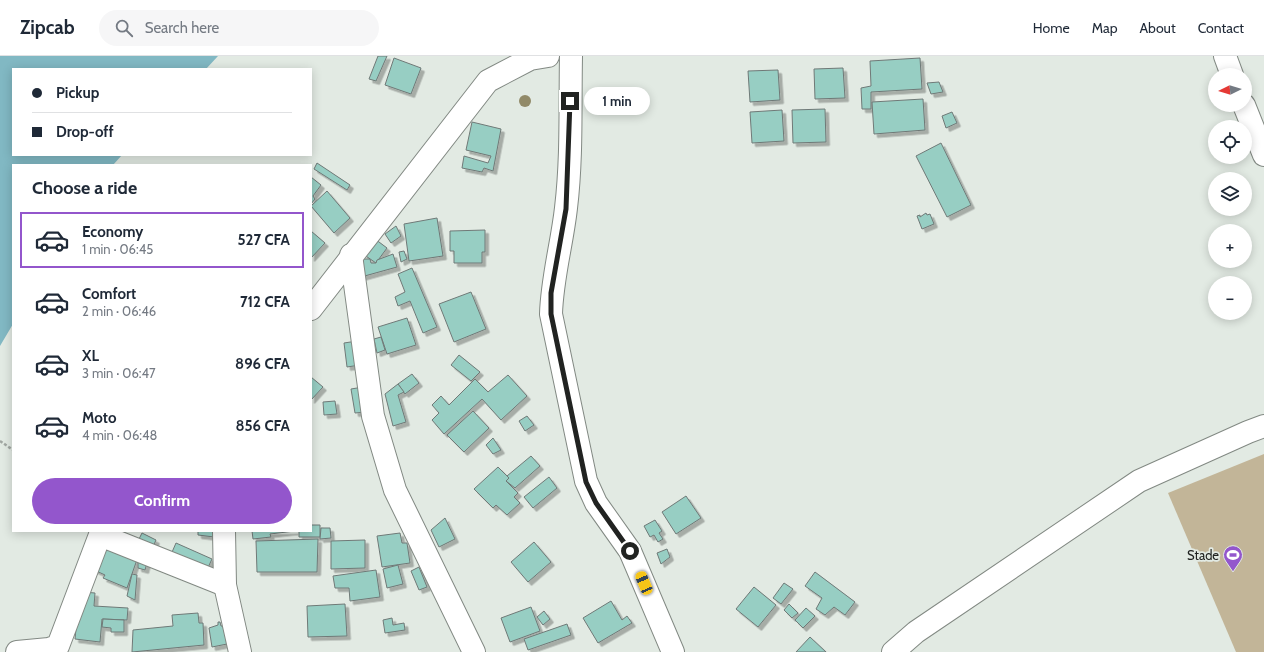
<!DOCTYPE html>
<meta charset="utf-8">
<style>
body{margin:0;font-family:Cabin,sans-serif;background:#f6f6f7;color:#1f2937;height:100vh;display:flex;flex-direction:column;font-size:15px;white-space:nowrap}
*{box-sizing:border-box;margin:0}
p{font-size:13px;color:#747a83}
.icon{flex:none;width:22px;height:22px;fill:none;stroke:currentColor;stroke-width:2;stroke-linecap:round;stroke-linejoin:round}
.map{position:relative;flex:1;overflow:hidden}
.sheet{position:absolute;left:12px;top:108px;width:300px;height:368px;display:flex;flex-direction:column;background:#fff;border-radius:0px;box-shadow:0 2px 10px #0003}
.sheet>*{flex:none}
.guide{position:absolute;left:12px;top:12px;width:300px;height:88px;border-radius:0px;box-shadow:0 2px 10px #0003;display:grid;align-content:center;height:88px;padding:0 20px;background:#fff}
.needle{width:26px;rotate:265deg}
.buttons{position:absolute;left:1208px;top:12px;display:grid;gap:8px}
.buttons a{display:grid;place-items:center;width:44px;height:44px;border-radius:50%;background:#fff;box-shadow:0 2px 10px #0003;font-size:20px}
.end{position:absolute;width:18px;height:18px;margin:-9px;border:5px solid #212321;background:#fff;box-shadow:0 0 0 2px #fff}
.from{border-radius:50%}
.bubble{position:absolute;height:28px;border-radius:14px;background:#fff;box-shadow:0 2px 10px #0003;font-size:13px;font-weight:700;line-height:28px;text-align:center}
.car{position:absolute;width:12px;height:24px;margin:-12px -6px;border-radius:5px;box-shadow:0 0 3px 1px #0007;background:linear-gradient(#f5c518 24%,#345 0 40%,#f5c518 0 76%,#345 0 86%,#f5c518 0)}
.guide b{display:flex;align-items:center;gap:14px;height:38px;font-size:15px}
.guide b+b{border-top:1px solid #e0e1e3}
.guide i{width:10px;height:10px;background:#1f2937}
ul{padding:0;list-style:none}
li{display:flex;align-items:center;gap:12px;height:56px;margin:0 8px 6px;padding:0 12px;border:2px solid transparent;border-radius:0px}
li div{flex:1}
li b{display:block;font-size:15px}
li em{font-style:normal;font-weight:700}
li.current{border-color:#9356cc}
li>.icon{width:36px;height:36px;stroke-width:1.5}
h2{padding:0 20px;font-size:18px;line-height:48px}
.action{display:flex;gap:8px;margin-top:auto;padding:8px 20px}
.action a{flex:1;height:46px;border-radius:24px;background:#9356cc;color:#fff;font-size:16px;font-weight:700;line-height:46px;text-align:center}
header{display:flex;align-items:center;gap:24px;box-sizing:border-box;height:56px;padding:0 20px;background:#fff;border-bottom:1px solid #e0e1e3}
header strong{font-size:19px}
nav{display:flex;gap:22px;margin-inline-start:auto;font-size:14px}
.search{width:280px;height:36px;background:#f6f6f7;display:flex;align-items:center;gap:10px;box-sizing:border-box;padding:0 14px;border-radius:22px;color:#747a83;font-size:15px}
.map>svg:first-child{display:block}
.green{fill:#c2b598}
.water{fill:#81b8c3}
.building{fill:#97cec3;stroke:#6f7977;filter:url(#shadow)}
.lines{fill:none;stroke-linecap:round;stroke-linejoin:round}
.minor-casing{stroke:#828983;stroke-width:24}
.path{stroke:#a1a7a2;stroke-width:2.5;stroke-dasharray:3 2;stroke-linecap:butt}
.minor{stroke:#fff;stroke-width:22}
.tree{fill:#918a68}
.route{stroke:#212321;stroke-width:5}
.labels{text-anchor:middle;dominant-baseline:central;stroke-width:3.5;stroke-linejoin:round;paint-order:stroke}
.poi-label{font-size:13px;fill:#212321;stroke:#e2eae3;text-anchor:end}
</style>
<header>
<strong>Zipcab</strong>
<div class="search"><svg class="icon" aria-label="search" viewBox="0 0 24 24"><circle cx="10" cy="10" r="6"/><path d="M15 15l6 6"/></svg>Search here</div>
<nav><a>Home</a><a>Map</a><a>About</a><a>Contact</a></nav>
</header>
<div class="map">
<svg width="1264" height="596" viewBox="0 0 1264 596">
<defs>
<filter id="shadow"><feDropShadow dx="3.5" dy="3.5" stdDeviation="0" flood-color="#0004"/></filter>
</defs>
<rect width="100%" height="100%" fill="#e2eae3"/>
<path class="green" d="M1264 398V596H1236L1168 437Z"/>
<path class="water" d="M0 0H218L206 13H13V99H122L113 109H13V268L0 290Z"/>
<g class="building">
<path d="M378 0H387L376 25 369 23Z"/>
<path d="M394 2 421 12 411 38 385 29Z"/>
<path d="M920 2 922 33 871 36V53H862L861 32 871 30 870 5Z"/>
<path d="M843 12 845 42 815 43 814 13Z"/>
<path d="M778 14 780 44 750 46 748 15Z"/>
<path d="M939 26 943 36 931 38 927 27Z"/>
<path d="M923 43 925 74 874 78 872 46Z"/>
<path d="M825 53 826 86 793 87 792 54Z"/>
<path d="M782 54 784 85 752 87 750 56Z"/>
<path d="M952 56 957 67 946 72 942 60Z"/>
<path d="M472 66 501 73 493 115 484 112 482 116 462 112 464 100 488 107 491 100 466 94Z"/>
<path d="M941 87 971 149 947 161 916 100Z"/>
<path d="M317 107 350 129 347 134 314 113Z"/>
<path d="M311 121 321 129 313 140 315 143 311 148Z"/>
<path d="M327 135 350 162 334 177 311 150Z"/>
<path d="M926 157 927 159 930 158 934 168 922 173 917 160 920 159V161Z"/>
<path d="M437 162 443 200 409 205 404 168Z"/>
<path d="M396 170 401 180 391 187 385 178Z"/>
<path d="M485 174V196H482V207H454V195H450V175Z"/>
<path d="M311 175 325 187 311 202Z"/>
<path d="M375 183 387 192 376 207 363 198Z"/>
<path d="M404 195 407 203 401 206 399 196Z"/>
<path d="M393 198 397 211 361 221V203H370L371 207H376L377 204Z"/>
<path d="M412 212 437 271 423 277 410 245 398 250 395 241 405 236 398 218Z"/>
<path d="M471 236 486 273 454 286 439 248Z"/>
<path d="M407 262 416 289 387 298 378 271Z"/>
<path d="M381 281 385 294 377 297 374 283Z"/>
<path d="M357 285 360 309 347 311 344 287Z"/>
<path d="M459 299 480 316 471 325 451 309Z"/>
<path d="M412 318 419 327 405 338 398 328Z"/>
<path d="M508 319 527 340 501 364 482 343 444 378 432 364 439 357 432 349 441 340 449 349 475 323 488 336Z"/>
<path d="M311 321 323 331 311 344Z"/>
<path d="M398 328 404 336 398 339 406 366 393 370 385 338Z"/>
<path d="M363 331 366 356 355 357 351 333Z"/>
<path d="M335 345 337 358 324 359 323 346Z"/>
<path d="M473 355 489 372 464 396 447 379Z"/>
<path d="M527 360 534 369 525 375 519 365Z"/>
<path d="M493 382 501 394 493 398 486 389Z"/>
<path d="M531 400 540 410 515 432 506 425 509 422 507 420Z"/>
<path d="M498 411 509 422 506 425 518 437 514 441 520 447 507 459 496 449 493 452 474 433Z"/>
<path d="M549 421 557 432 533 452 524 441Z"/>
<path d="M686 440 701 462 676 478 662 456Z"/>
<path d="M445 462 455 483 439 491 431 474Z"/>
<path d="M655 464 662 475 659 477 663 483 658 486 654 479 650 481 644 470Z"/>
<path d="M311 469H320V481H299V475H311Z"/>
<path d="M321 472H330L331 482 320 483Z"/>
<path d="M198 475H214V481L198 479Z"/>
<path d="M252 475H295L270 478 271 481 253 483Z"/>
<path d="M142 477 156 484 151 495 137 487Z"/>
<path d="M400 477 402 487H407L410 507 382 511 377 480Z"/>
<path d="M318 483 317 516H257L256 485Z"/>
<path d="M105 484 139 498 127 532 103 522 105 519 92 513Z"/>
<path d="M365 484V512L331 513V485Z"/>
<path d="M534 486 551 506 528 526 511 506Z"/>
<path d="M176 487 212 503 205 518 169 503Z"/>
<path d="M667 493 670 501 661 508 657 497Z"/>
<path d="M138 501 148 503 145 514 138 512Z"/>
<path d="M398 509 403 528 387 532 383 513Z"/>
<path d="M419 511 427 531 419 534 411 515Z"/>
<path d="M376 514 380 541 350 545 349 532H335L333 520Z"/>
<path d="M815 516 855 546 845 559 834 551 825 559 816 553 822 542 805 530Z"/>
<path d="M132 518 137 519 135 544 127 540Z"/>
<path d="M784 527 793 533 781 548 773 542Z"/>
<path d="M754 531 776 549 758 571 736 553Z"/>
<path d="M83 536 95 537 94 550 128 552 127 564 102 563 100 586 75 583 77 562Z"/>
<path d="M611 545 622 564 627 560 632 567 598 587 583 562Z"/>
<path d="M345 548 347 580 308 581 307 550Z"/>
<path d="M789 548 798 557 792 562 784 554Z"/>
<path d="M531 551 540 575 510 586 501 562Z"/>
<path d="M806 552 815 560 803 572 795 564Z"/>
<path d="M544 555 550 563 543 569 537 561Z"/>
<path d="M198 557 199 567H203L204 589 132 596 133 574 173 570 172 559Z"/>
<path d="M392 562 393 569 404 567 405 574 385 577 383 564Z"/>
<path d="M103 563 124 564V576H111V572L102 571Z"/>
<path d="M218 566H220L221 570H223L227 588 212 591 209 572 218 569Z"/>
<path d="M567 568 571 579 528 594 524 583Z"/>
<path d="M810 581 826 596H796Z"/>
</g>
<g class="lines">
<g class="minor-casing">
<g id="minor">
<path d="M571 0C570 51 572 102 566 152 562 188 552 222 551 258L586 425 596 447 630 495 673 596"/>
<path d="M1225 0 1232 19"/>
<path d="M1244 49 1264 99"/>
<path d="M351 199 373 360 395 434 474 596"/>
<path d="M311 253 488 25 530 3 548 0"/>
<path d="M224 475 225 529 240 596"/>
<path d="M17 596 49 593 58 590 100 479 225 529"/>
<path d="M893 596 916 576 1139 425 1248 376 1264 370"/>
</g>
</g>
<path class="path" d="M0 385 13 394"/>
<use href="#minor" class="minor"/>
</g>
<circle class="tree" cx="525" cy="45" r="6"/>
<g class="lines">
<path class="route" d="M570 45 566 153 551 237V258L586 426 596 447 630 495"/>
</g>
<defs>
<g id="stadium-pin" transform="scale(1)"><path d="M0 17L-7.5 6A9.5 9.5 0 1 1 7.5 6Z" fill="#9356cc" stroke="#e2eae3"/><path d="M0-5a6.5 5 0 1 0 0 10a6.5 5 0 1 0 0-10ZM-3.5-1.8h7v3.6h-7Z" fill="#fff"/></g>
</defs>
<g fill-rule="evenodd">
<use href="#stadium-pin" x="1233" y="499"/>
</g>
<g class="labels">
<g class="poi-label">
<text x="1219" y="499">Stade</text>
</g>
</g>
</svg>
<div class="buttons">
<a><svg class="needle" viewBox="-14 -14 28 28"><path d="M0-13l5 13h-10z" fill="#e53935"/><path d="M0 13l5-13h-10z" fill="#747a83"/></svg></a>
<a><svg class="icon" aria-label="locate" viewBox="0 0 24 24"><circle cx="12" cy="12" r="6"/><path d="M12 2v4M12 18v4M2 12h4M18 12h4"/></svg></a>
<a><svg class="icon" aria-label="layers" viewBox="0 0 24 24"><path d="M12 4l9 5-9 5-9-5zM3 14l9 5 9-5"/></svg></a>
<a>+</a>
<a>−</a>
</div>
<i class="end from" style="left:630px;top:495px"></i>
<i class="end" style="left:570px;top:45px"></i>
<div class="bubble" style="left:584px;top:31px;width:66px">1 min</div>
<i class="car" style="left:644px;top:527px;rotate:337deg"></i>
<div class="guide">
<b><i class="from"></i>Pickup</b>
<b><i></i>Drop-off</b>
</div>
<section class="sheet">
<h2>Choose a ride</h2>
<ul>
<li class="current"><svg class="icon" aria-label="car" viewBox="0 0 24 24"><path d="M5 17H2v-5l4-1 3-4h7l3 4 3 1v5h-3M9 17h6M6 11h13"/><circle cx="7" cy="17" r="2"/><circle cx="17" cy="17" r="2"/></svg><div><b>Economy</b><p>1 min · 06:45</p></div><em>527 CFA</em></li>
<li><svg class="icon" aria-label="car" viewBox="0 0 24 24"><path d="M5 17H2v-5l4-1 3-4h7l3 4 3 1v5h-3M9 17h6M6 11h13"/><circle cx="7" cy="17" r="2"/><circle cx="17" cy="17" r="2"/></svg><div><b>Comfort</b><p>2 min · 06:46</p></div><em>712 CFA</em></li>
<li><svg class="icon" aria-label="car" viewBox="0 0 24 24"><path d="M5 17H2v-5l4-1 3-4h7l3 4 3 1v5h-3M9 17h6M6 11h13"/><circle cx="7" cy="17" r="2"/><circle cx="17" cy="17" r="2"/></svg><div><b>XL</b><p>3 min · 06:47</p></div><em>896 CFA</em></li>
<li><svg class="icon" aria-label="car" viewBox="0 0 24 24"><path d="M5 17H2v-5l4-1 3-4h7l3 4 3 1v5h-3M9 17h6M6 11h13"/><circle cx="7" cy="17" r="2"/><circle cx="17" cy="17" r="2"/></svg><div><b>Moto</b><p>4 min · 06:48</p></div><em>856 CFA</em></li>
</ul>
<div class="action"><a>Confirm</a></div>
</section>
</div>
